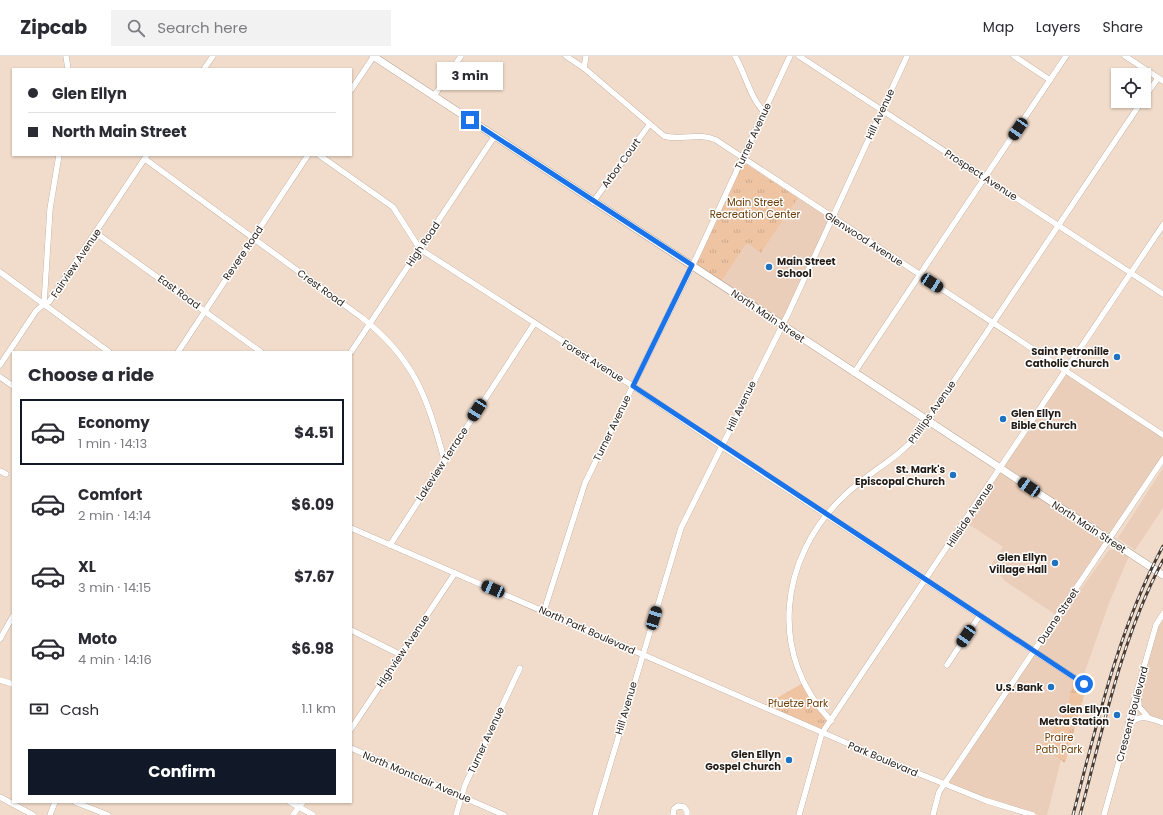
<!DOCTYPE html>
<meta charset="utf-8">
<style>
body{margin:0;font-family:Poppins,sans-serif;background:#f2f2f3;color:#2b2b33;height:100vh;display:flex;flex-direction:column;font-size:15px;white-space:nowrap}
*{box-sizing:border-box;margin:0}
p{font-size:13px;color:#7c7c81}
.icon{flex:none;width:22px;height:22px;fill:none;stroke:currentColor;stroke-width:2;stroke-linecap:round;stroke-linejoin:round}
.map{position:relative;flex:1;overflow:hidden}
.sheet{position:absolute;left:12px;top:295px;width:340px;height:452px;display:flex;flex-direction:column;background:#fff;border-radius:0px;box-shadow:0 1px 3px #0004}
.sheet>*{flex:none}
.top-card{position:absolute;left:12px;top:12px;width:340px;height:88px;border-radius:0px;box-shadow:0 1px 3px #0004;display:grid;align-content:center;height:88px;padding:0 16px;background:#fff}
.fabs{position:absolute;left:1111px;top:12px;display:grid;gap:8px}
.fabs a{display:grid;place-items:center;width:40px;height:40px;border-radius:0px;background:#fff;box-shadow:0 1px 3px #0004;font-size:20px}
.end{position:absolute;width:18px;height:18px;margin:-9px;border:5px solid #1a73e8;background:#fff;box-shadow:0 0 0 2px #fff}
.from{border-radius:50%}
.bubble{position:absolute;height:28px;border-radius:0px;background:#fff;box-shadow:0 1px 3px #0004;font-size:13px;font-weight:700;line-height:28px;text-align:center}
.car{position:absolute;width:12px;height:24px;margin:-12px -6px;border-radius:5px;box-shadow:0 0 3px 1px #0007;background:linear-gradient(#222 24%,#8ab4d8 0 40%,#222 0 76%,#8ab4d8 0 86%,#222 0)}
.top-card b{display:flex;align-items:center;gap:14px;height:38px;font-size:15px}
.top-card b+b{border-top:1px solid #e1e1e2}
.top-card i{width:10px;height:10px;background:#2b2b33}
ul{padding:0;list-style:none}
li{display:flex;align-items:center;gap:12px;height:66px;margin:0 8px 6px;padding:0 8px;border:2px solid transparent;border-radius:0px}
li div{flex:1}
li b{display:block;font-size:15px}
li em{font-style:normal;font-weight:700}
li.selected{border-color:#111827}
li>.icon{width:36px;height:36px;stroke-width:1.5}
h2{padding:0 16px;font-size:18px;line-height:48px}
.pay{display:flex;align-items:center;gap:10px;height:44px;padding:0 16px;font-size:15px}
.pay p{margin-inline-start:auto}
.action{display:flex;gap:8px;margin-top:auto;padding:8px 16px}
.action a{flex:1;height:46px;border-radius:0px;background:#111827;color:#fff;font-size:16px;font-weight:700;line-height:46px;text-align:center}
header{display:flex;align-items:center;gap:24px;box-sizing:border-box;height:56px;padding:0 20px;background:#fff;border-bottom:1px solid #e1e1e2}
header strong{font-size:19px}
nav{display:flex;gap:22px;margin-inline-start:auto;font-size:14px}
.search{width:280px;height:36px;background:#f2f2f3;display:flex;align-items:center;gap:10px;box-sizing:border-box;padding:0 14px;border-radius:0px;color:#7c7c81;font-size:15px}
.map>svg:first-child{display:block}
.built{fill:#eaceb9}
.park{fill:url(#park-tufts)}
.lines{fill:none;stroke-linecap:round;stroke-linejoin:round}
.minor-casing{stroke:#ae9a8a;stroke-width:6}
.tertiary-casing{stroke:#ae9a8a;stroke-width:8}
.minor{stroke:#fff;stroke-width:5.5}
.tertiary{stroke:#fff;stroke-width:7}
.rail-casing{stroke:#483d36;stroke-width:3}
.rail{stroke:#fff;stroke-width:1.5;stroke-dasharray:4.5;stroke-linecap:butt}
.route{stroke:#1a73e8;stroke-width:5}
.poi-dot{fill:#1e72c0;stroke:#fff;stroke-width:1.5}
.labels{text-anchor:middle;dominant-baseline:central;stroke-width:3;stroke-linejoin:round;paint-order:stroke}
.street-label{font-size:10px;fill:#241c16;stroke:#fff}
.park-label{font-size:10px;fill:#6d3c06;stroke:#fff}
.poi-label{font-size:10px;font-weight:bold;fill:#241c16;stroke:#fff;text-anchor:end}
</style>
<header>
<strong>Zipcab</strong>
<div class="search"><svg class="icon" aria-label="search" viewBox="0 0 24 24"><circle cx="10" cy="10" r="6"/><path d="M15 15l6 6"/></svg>Search here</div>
<nav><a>Map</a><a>Layers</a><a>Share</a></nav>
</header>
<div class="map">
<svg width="1163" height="759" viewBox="0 0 1163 759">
<defs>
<pattern id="park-tufts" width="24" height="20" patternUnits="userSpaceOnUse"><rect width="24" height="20" fill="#eec4a3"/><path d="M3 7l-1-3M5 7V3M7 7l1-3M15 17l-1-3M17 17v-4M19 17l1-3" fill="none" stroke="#cca88c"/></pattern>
</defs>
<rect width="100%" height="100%" fill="#f1dbca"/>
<g class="built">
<path d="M798 142 830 163 781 267 721 226 747 187 761 197Z"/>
<path d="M1067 316 1163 380V400L1108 482 1003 412Z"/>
<path d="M1163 412V452L1135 494 1118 482Z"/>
<path d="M1001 415 1106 485 1056 559 1005 525 1001 520 989 512 1003 491 967 467Z"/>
<path d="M1109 494H1118L1129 500 1109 547 1082 624 1037 594Z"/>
<path d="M1163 561V667L1133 655 1158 569Z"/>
<path d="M1034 597 1073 622 1067 653 1042 690 1061 704 1047 759H1038L947 728Z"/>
</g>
<g class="park">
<path d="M743 106 798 142 761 197 747 187 721 226 695 209Z"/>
<path d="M1073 622 1086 632 1065 707 1042 690 1067 653Z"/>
<path d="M803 627 827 666 821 675 763 650Z"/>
</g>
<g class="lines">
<g class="minor-casing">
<g id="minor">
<path d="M66 0 68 13"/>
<path d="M566 0 584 12 664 80C682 85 698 76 716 84L1163 379"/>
<path d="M735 0C746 19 750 42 765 57"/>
<path d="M799 0 1163 238"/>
<path d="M1014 0 1050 24"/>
<path d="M1125 0 1163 25"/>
<path d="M584 12 586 0"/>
<path d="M204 13 213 0"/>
<path d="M351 34 374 0"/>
<path d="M434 40 461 0"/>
<path d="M1144 42 1158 22"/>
<path d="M319 99 393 151 420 193 639 334 721 390 1084 628"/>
<path d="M145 103 361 261C414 302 427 341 444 403"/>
<path d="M593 146 649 69"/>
<path d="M96 177 261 296"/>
<path d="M0 216 109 296"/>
<path d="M44 248 50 153 59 99"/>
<path d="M178 296 308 99"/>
<path d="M351 296 494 81"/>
<path d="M0 309 36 255 44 248 49 246 147 99"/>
<path d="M854 317 1066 0"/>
<path d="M0 321 13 330"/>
<path d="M0 415 6 418"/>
<path d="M351 472 895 708 987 745 1033 759"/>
<path d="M390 489 534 268"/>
<path d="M544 555 585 427 698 198 790 0"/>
<path d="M351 574 401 599"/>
<path d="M0 583 13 560"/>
<path d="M947 609 980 559"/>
<path d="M0 624 13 628"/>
<path d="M1138 638 1139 651 1149 662"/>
<path d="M831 665C768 599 779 502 843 441 867 417 898 403 919 377L1142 45"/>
<path d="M1129 671C1137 656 1150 662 1163 667"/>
<path d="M351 673 455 517"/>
<path d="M351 692 504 759"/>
<path d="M0 741 33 759"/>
<path d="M75 746 108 759"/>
<path d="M290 746 313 759"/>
<path d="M50 759 55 746"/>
<path d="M293 759 303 746"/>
<path d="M456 759 465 729 520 612"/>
<path d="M595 759 681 472 788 258 907 0"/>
<path d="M673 759 674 753 678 750 684 751 687 755V759"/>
<path d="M799 759 822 677 1163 169"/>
<path d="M933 759 939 736 1163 403"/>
<path d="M1104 759 1128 673 1129 663 1156 569 1163 558"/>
</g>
</g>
<g class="tertiary-casing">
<path id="tertiary" d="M373 0 1163 519"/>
</g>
<use href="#minor" class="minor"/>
<use href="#tertiary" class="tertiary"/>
<g class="rail-casing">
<g id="rail">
<path d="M1073 759C1097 667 1118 574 1163 490"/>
<path d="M1080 759C1103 673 1121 583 1163 504"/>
</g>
</g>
<use href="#rail" class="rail"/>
</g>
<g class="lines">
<path class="route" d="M470 64 692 209 633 330 1084 628"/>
</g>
<g class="poi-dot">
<circle cx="769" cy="211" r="4"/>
<circle cx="1117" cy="301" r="4"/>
<circle cx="1003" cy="363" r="4"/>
<circle cx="953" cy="419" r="4"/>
<circle cx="1055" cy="507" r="4"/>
<circle cx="1051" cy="631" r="4"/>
<circle cx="1117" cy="659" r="4"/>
<circle cx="789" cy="704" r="4"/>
</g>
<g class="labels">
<g class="street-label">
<text transform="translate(880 58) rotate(-65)">Hill Avenue</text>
<text transform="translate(753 80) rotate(-65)">Turner Avenue</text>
<text transform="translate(621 107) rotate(-54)">Arbor Court</text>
<text transform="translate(981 119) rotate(33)">Prospect Avenue</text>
<text transform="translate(864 183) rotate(33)">Glenwood Avenue</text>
<text transform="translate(423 188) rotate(-56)">High Road</text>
<text transform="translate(243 197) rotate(-56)">Revere Road</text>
<text transform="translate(76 207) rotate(-56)">Fairview Avenue</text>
<text transform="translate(321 232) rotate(36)">Crest Road</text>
<text transform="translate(179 236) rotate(36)">East Road</text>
<text transform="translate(768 260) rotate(34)">North Main Street</text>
<text transform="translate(593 305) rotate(32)">Forest Avenue</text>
<text transform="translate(741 350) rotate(-64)">Hill Avenue</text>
<text transform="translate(932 356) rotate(-55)">Phillips Avenue</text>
<text transform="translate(612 372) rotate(-64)">Turner Avenue</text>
<text transform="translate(442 408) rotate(-57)">Lakeview Terrace</text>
<text transform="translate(970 459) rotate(-56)">Hillside Avenue</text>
<text transform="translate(1089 471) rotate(33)">North Main Street</text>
<text transform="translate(1058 560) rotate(-56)">Duane Street</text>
<text transform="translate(587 574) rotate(24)">North Park Boulevard</text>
<text transform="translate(403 595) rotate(-56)">Highview Avenue</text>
<text transform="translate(626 652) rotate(-74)">Hill Avenue</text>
<text transform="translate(1132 658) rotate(-75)">Crescent Boulevard</text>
<text transform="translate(486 684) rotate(-65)">Turner Avenue</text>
<text transform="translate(883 703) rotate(23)">Park Boulevard</text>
<text transform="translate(417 721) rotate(23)">North Montclair Avenue</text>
</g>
<g class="park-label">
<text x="755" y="146">Main Street<tspan x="755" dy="12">Recreation Center</tspan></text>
<text x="798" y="647">Pfuetze Park</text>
<text x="1059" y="681">Praire<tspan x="1059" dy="12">Path Park</tspan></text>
</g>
<g class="poi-label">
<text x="777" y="205" text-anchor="start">Main Street<tspan x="777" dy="12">School</tspan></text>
<text x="1109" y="295">Saint Petronille<tspan x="1109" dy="12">Catholic Church</tspan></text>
<text x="1011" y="357" text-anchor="start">Glen Ellyn<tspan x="1011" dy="12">Bible Church</tspan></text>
<text x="945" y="413">St. Mark's<tspan x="945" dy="12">Episcopal Church</tspan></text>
<text x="1047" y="501">Glen Ellyn<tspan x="1047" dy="12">Village Hall</tspan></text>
<text x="1043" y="631">U.S. Bank</text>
<text x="1109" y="653">Glen Ellyn<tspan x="1109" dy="12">Metra Station</tspan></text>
<text x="781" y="698">Glen Ellyn<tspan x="781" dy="12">Gospel Church</tspan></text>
</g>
</g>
</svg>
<div class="fabs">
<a><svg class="icon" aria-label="locate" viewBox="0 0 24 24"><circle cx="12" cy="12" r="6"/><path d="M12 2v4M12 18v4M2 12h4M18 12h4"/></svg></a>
</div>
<i class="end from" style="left:1084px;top:628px"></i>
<i class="end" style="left:470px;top:64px"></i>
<div class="bubble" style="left:437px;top:6px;width:66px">3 min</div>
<i class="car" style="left:1018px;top:73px;rotate:214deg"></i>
<i class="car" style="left:932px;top:227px;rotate:123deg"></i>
<i class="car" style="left:477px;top:354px;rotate:213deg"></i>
<i class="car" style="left:1029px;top:431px;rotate:304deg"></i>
<i class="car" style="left:493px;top:533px;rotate:293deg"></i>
<i class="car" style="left:654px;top:562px;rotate:17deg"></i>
<i class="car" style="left:966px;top:580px;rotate:214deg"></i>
<div class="top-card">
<b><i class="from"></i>Glen Ellyn</b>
<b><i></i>North Main Street</b>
</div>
<section class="sheet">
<h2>Choose a ride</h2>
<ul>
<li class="selected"><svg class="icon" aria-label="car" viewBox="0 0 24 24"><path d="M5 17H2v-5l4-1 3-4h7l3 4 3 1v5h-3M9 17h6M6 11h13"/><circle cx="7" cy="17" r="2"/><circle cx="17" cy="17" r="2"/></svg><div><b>Economy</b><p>1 min · 14:13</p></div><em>$4.51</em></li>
<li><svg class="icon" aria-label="car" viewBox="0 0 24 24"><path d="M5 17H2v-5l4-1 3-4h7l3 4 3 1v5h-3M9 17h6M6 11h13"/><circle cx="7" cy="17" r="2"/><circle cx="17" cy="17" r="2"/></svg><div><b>Comfort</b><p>2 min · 14:14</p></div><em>$6.09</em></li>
<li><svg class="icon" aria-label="car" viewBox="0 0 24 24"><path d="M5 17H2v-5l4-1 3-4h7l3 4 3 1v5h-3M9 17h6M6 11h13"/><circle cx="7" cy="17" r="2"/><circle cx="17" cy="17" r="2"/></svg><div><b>XL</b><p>3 min · 14:15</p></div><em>$7.67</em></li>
<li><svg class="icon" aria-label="car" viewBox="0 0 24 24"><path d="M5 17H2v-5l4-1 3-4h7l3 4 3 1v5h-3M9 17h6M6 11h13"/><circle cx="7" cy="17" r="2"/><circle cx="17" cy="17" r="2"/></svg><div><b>Moto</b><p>4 min · 14:16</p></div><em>$6.98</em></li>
</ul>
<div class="pay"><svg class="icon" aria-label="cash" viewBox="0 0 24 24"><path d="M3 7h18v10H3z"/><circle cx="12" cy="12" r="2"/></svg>Cash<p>1.1 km</p></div>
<div class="action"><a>Confirm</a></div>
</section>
</div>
